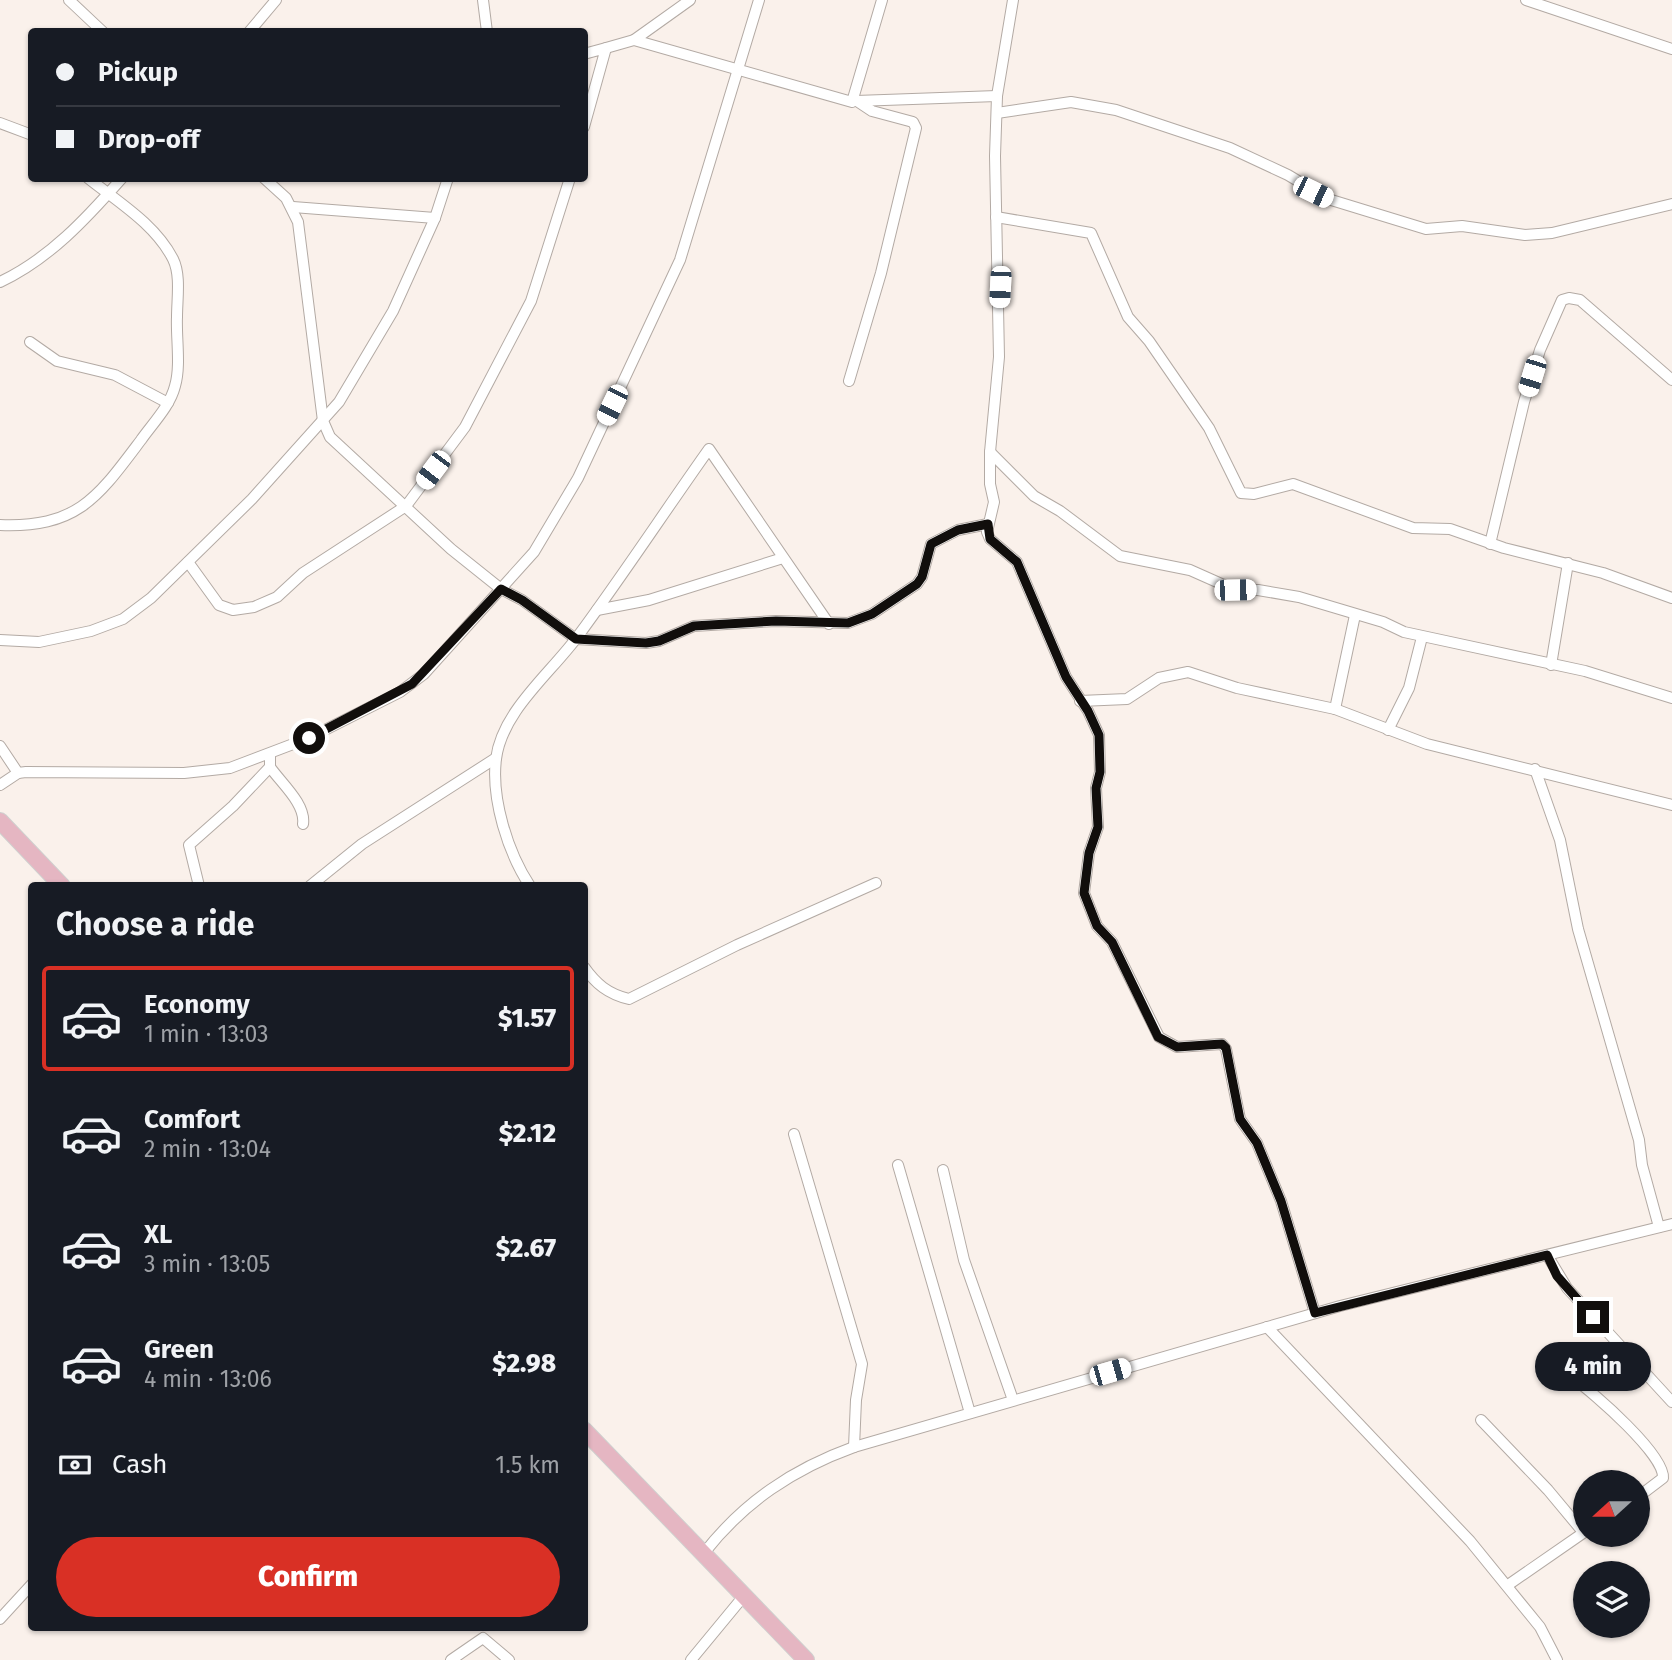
<!DOCTYPE html>
<meta charset="utf-8">
<style>
body{margin:0;font-family:"Fira Sans",sans-serif;background:#242831;color:#f1f3f6;height:100vh;display:flex;flex-direction:column;font-size:26px;white-space:nowrap}
*{box-sizing:border-box;margin:0}
p{font-size:23px;color:#9ea1a6}
.icon{flex:none;width:38px;height:38px;fill:none;stroke:currentColor;stroke-width:2;stroke-linecap:round;stroke-linejoin:round}
.map{position:relative;flex:1;overflow:hidden}
.sheet{position:absolute;left:28px;top:882px;width:560px;height:749px;display:flex;flex-direction:column;background:#171b24;border-radius:7px;box-shadow:0 2px 5px #0004}
.sheet>*{flex:none}
.guide{position:absolute;left:28px;top:28px;width:560px;height:154px;border-radius:7px;box-shadow:0 2px 5px #0004;display:grid;align-content:center;height:154px;padding:0 28px;background:#171b24}
.needle{width:46px;rotate:249deg}
.buttons{position:absolute;left:1573px;top:1470px;display:grid;gap:14px}
.buttons a{display:grid;place-items:center;width:77px;height:77px;border-radius:50%;background:#171b24;box-shadow:0 2px 5px #0004;font-size:35px}
.end{position:absolute;width:32px;height:32px;margin:-16px;border:9px solid #110e0c;background:#fff;box-shadow:0 0 0 4px #fff}
.from{border-radius:50%}
.bubble{position:absolute;height:49px;border-radius:24px;background:#171b24;box-shadow:0 2px 5px #0004;font-size:23px;font-weight:800;line-height:49px;text-align:center}
.car{position:absolute;width:21px;height:42px;margin:-21px -10px;border-radius:9px;box-shadow:0 0 5px 2px #0007;background:linear-gradient(#fff 24%,#345 0 40%,#fff 0 76%,#345 0 86%,#fff 0)}
.guide b{display:flex;align-items:center;gap:24px;height:66px;font-size:26px}
.guide b+b{border-top:2px solid #363941}
.guide i{width:18px;height:18px;background:#f1f3f6}
ul{padding:0;list-style:none}
li{display:flex;align-items:center;gap:21px;height:105px;margin:0 14px 10px;padding:0 14px;border:4px solid transparent;border-radius:7px}
li div{flex:1}
li b{display:block;font-size:26px}
li em{font-style:normal;font-weight:800}
li.active{border-color:#d93025}
li>.icon{width:63px;height:63px;stroke-width:1.5}
h2{padding:0 28px;font-size:32px;line-height:84px}
.pay{display:flex;align-items:center;gap:18px;height:77px;padding:0 28px;font-size:26px}
.pay p{margin-inline-start:auto}
.action{display:flex;gap:14px;margin-top:auto;padding:14px 28px}
.action a{flex:1;height:80px;border-radius:42px;background:#d93025;color:#fff;font-size:28px;font-weight:800;line-height:80px;text-align:center}
.map>svg:first-child{display:block}
.lines{fill:none;stroke-linecap:round;stroke-linejoin:round}
.street-casing{stroke:#b3aaa4;stroke-width:12}
.primary-casing{stroke:#cfcfce;stroke-width:18}
.street{stroke:#fff;stroke-width:10}
.primary{stroke:#e5b6c2;stroke-width:16}
.route{stroke:#110e0c;stroke-width:9}
</style>
<div class="map">
<svg width="1672" height="1660" viewBox="0 0 1672 1660">
<rect width="100%" height="100%" fill="#faf1eb"/>
<g class="lines">
<g class="street-casing">
<g id="street">
<path d="M69 0 103 32"/>
<path d="M483 0 487 32"/>
<path d="M1013 0 997 96 995 156 999 357 990 452V484L994 502 987 532 990 539 1017 562 1066 677 1088 711 1099 735 1100 772 1096 788 1098 827 1089 853 1084 893 1097 926 1112 942 1159 1037 1177 1047 1222 1044 1226 1049 1240 1119 1257 1143 1281 1201 1315 1313"/>
<path d="M1526 0 1672 49"/>
<path d="M249 32 276 0"/>
<path d="M634 40 690 0"/>
<path d="M606 48 634 40 852 102 882 0"/>
<path d="M584 54 606 48 584 127"/>
<path d="M856 101 997 96"/>
<path d="M997 113 1071 102 1116 110 1230 148 1288 175 1328 199 1426 229 1462 226 1525 235 1552 233 1672 204"/>
<path d="M0 123 32 135"/>
<path d="M264 178 286 198 298 222 323 421 330 437 451 549 501 589 522 600 576 639 646 643 659 641 694 626 776 621 848 623 872 614 917 584 922 577 931 544 958 530 988 524"/>
<path d="M293 207 435 218"/>
<path d="M996 217 1091 233 1128 317 1149 341 1209 428 1241 493 1254 494 1293 484 1413 528 1450 529 1504 548 1603 573 1672 598"/>
<path d="M0 282C49 259 86 219 122 178"/>
<path d="M30 342 57 361 115 375 168 403"/>
<path d="M849 381 881 273 916 128 913 122 872 111 857 101"/>
<path d="M990 452 1034 496 1060 511 1120 556 1190 570 1235 590H1258L1299 597 1383 622 1404 632 1585 671 1672 698"/>
<path d="M0 525C78 528 98 497 141 440 153 423 170 406 175 386 181 366 176 338 177 317 177 299 181 275 173 259 155 224 118 202 88 178"/>
<path d="M1490 544 1524 402 1540 350 1562 300 1569 298 1580 300 1672 380"/>
<path d="M188 562 219 605 233 610 254 607 277 597 303 573 406 506 465 427 531 301 570 178"/>
<path d="M597 610 649 600 783 558"/>
<path d="M0 640 39 642 91 631 123 619 151 598 252 499 339 402 393 311 435 218 448 178"/>
<path d="M1551 665 1568 563"/>
<path d="M1080 701 1127 699 1159 678 1188 672 1237 688 1335 709 1427 744 1672 805"/>
<path d="M1335 709 1355 615"/>
<path d="M1388 730 1409 688 1422 637"/>
<path d="M0 746 18 773"/>
<path d="M270 767C281 783 306 804 303 824"/>
<path d="M1535 769 1560 840 1578 929 1639 1140 1642 1165 1659 1227"/>
<path d="M0 785 18 773 26 772 184 773 230 768 309 738 400 692 424 674 534 552 578 478 680 260 759 0"/>
<path d="M199 886 189 845 233 806 270 767V755"/>
<path d="M310 886 362 844 496 758"/>
<path d="M530 886C508 853 491 799 496 759 502 711 551 673 578 636 623 575 665 511 709 449L829 624"/>
<path d="M584 967C596 984 608 994 629 999L737 945 876 883"/>
<path d="M794 1134 862 1364 856 1400 854 1447"/>
<path d="M898 1165 970 1413"/>
<path d="M943 1170 964 1260 1013 1400"/>
<path d="M1547 1255 1567 1288 1672 1402"/>
<path d="M1267 1327 1470 1541 1540 1627 1557 1660"/>
<path d="M1574 1379C1594 1393 1665 1455 1663 1478L1638 1497"/>
<path d="M1481 1420 1548 1490 1583 1532"/>
<path d="M704 1553C744 1502 793 1469 854 1447L1340 1306 1672 1224"/>
<path d="M1508 1585 1586 1531"/>
<path d="M0 1619 32 1584"/>
<path d="M451 1660 483 1638 509 1660"/>
<path d="M691 1660 743 1597"/>
</g>
</g>
<g class="primary-casing">
<g id="primary">
<path d="M0 821 62 886"/>
<path d="M584 1430 806 1660"/>
</g>
</g>
<use href="#street" class="street"/>
<use href="#primary" class="primary"/>
</g>
<g class="lines">
<path class="route" d="M309 738 412 684 501 589 522 600 576 639 646 643 659 641 694 626 776 621 848 623 872 614 917 584 922 577 931 544 958 530 988 524 990 539 1017 562 1066 677 1088 711 1099 735 1100 772 1096 788 1098 827 1089 853 1084 893 1097 926 1112 942 1158 1037 1177 1047 1222 1044 1226 1048 1240 1119 1257 1143 1281 1201 1315 1313 1547 1255 1557 1276 1593 1317"/>
</g>
</svg>
<div class="buttons">
<a><svg class="needle" viewBox="-14 -14 28 28"><path d="M0-13l5 13h-10z" fill="#e53935"/><path d="M0 13l5-13h-10z" fill="#9ea1a6"/></svg></a>
<a><svg class="icon" aria-label="layers" viewBox="0 0 24 24"><path d="M12 4l9 5-9 5-9-5zM3 14l9 5 9-5"/></svg></a>
</div>
<i class="end from" style="left:309px;top:738px"></i>
<i class="end" style="left:1593px;top:1317px"></i>
<div class="bubble" style="left:1535px;top:1342px;width:116px">4 min</div>
<i class="car" style="left:1313px;top:192px;rotate:116deg"></i>
<i class="car" style="left:1000px;top:287px;rotate:183deg"></i>
<i class="car" style="left:1532px;top:376px;rotate:197deg"></i>
<i class="car" style="left:612px;top:405px;rotate:206deg"></i>
<i class="car" style="left:433px;top:470px;rotate:217deg"></i>
<i class="car" style="left:1235px;top:590px;rotate:89deg"></i>
<i class="car" style="left:1110px;top:1372px;rotate:74deg"></i>
<div class="guide">
<b><i class="from"></i>Pickup</b>
<b><i></i>Drop-off</b>
</div>
<section class="sheet">
<h2>Choose a ride</h2>
<ul>
<li class="active"><svg class="icon" aria-label="car" viewBox="0 0 24 24"><path d="M5 17H2v-5l4-1 3-4h7l3 4 3 1v5h-3M9 17h6M6 11h13"/><circle cx="7" cy="17" r="2"/><circle cx="17" cy="17" r="2"/></svg><div><b>Economy</b><p>1 min · 13:03</p></div><em>$1.57</em></li>
<li><svg class="icon" aria-label="car" viewBox="0 0 24 24"><path d="M5 17H2v-5l4-1 3-4h7l3 4 3 1v5h-3M9 17h6M6 11h13"/><circle cx="7" cy="17" r="2"/><circle cx="17" cy="17" r="2"/></svg><div><b>Comfort</b><p>2 min · 13:04</p></div><em>$2.12</em></li>
<li><svg class="icon" aria-label="car" viewBox="0 0 24 24"><path d="M5 17H2v-5l4-1 3-4h7l3 4 3 1v5h-3M9 17h6M6 11h13"/><circle cx="7" cy="17" r="2"/><circle cx="17" cy="17" r="2"/></svg><div><b>XL</b><p>3 min · 13:05</p></div><em>$2.67</em></li>
<li><svg class="icon" aria-label="car" viewBox="0 0 24 24"><path d="M5 17H2v-5l4-1 3-4h7l3 4 3 1v5h-3M9 17h6M6 11h13"/><circle cx="7" cy="17" r="2"/><circle cx="17" cy="17" r="2"/></svg><div><b>Green</b><p>4 min · 13:06</p></div><em>$2.98</em></li>
</ul>
<div class="pay"><svg class="icon" aria-label="cash" viewBox="0 0 24 24"><path d="M3 7h18v10H3z"/><circle cx="12" cy="12" r="2"/></svg>Cash<p>1.5 km</p></div>
<div class="action"><a>Confirm</a></div>
</section>
</div>
